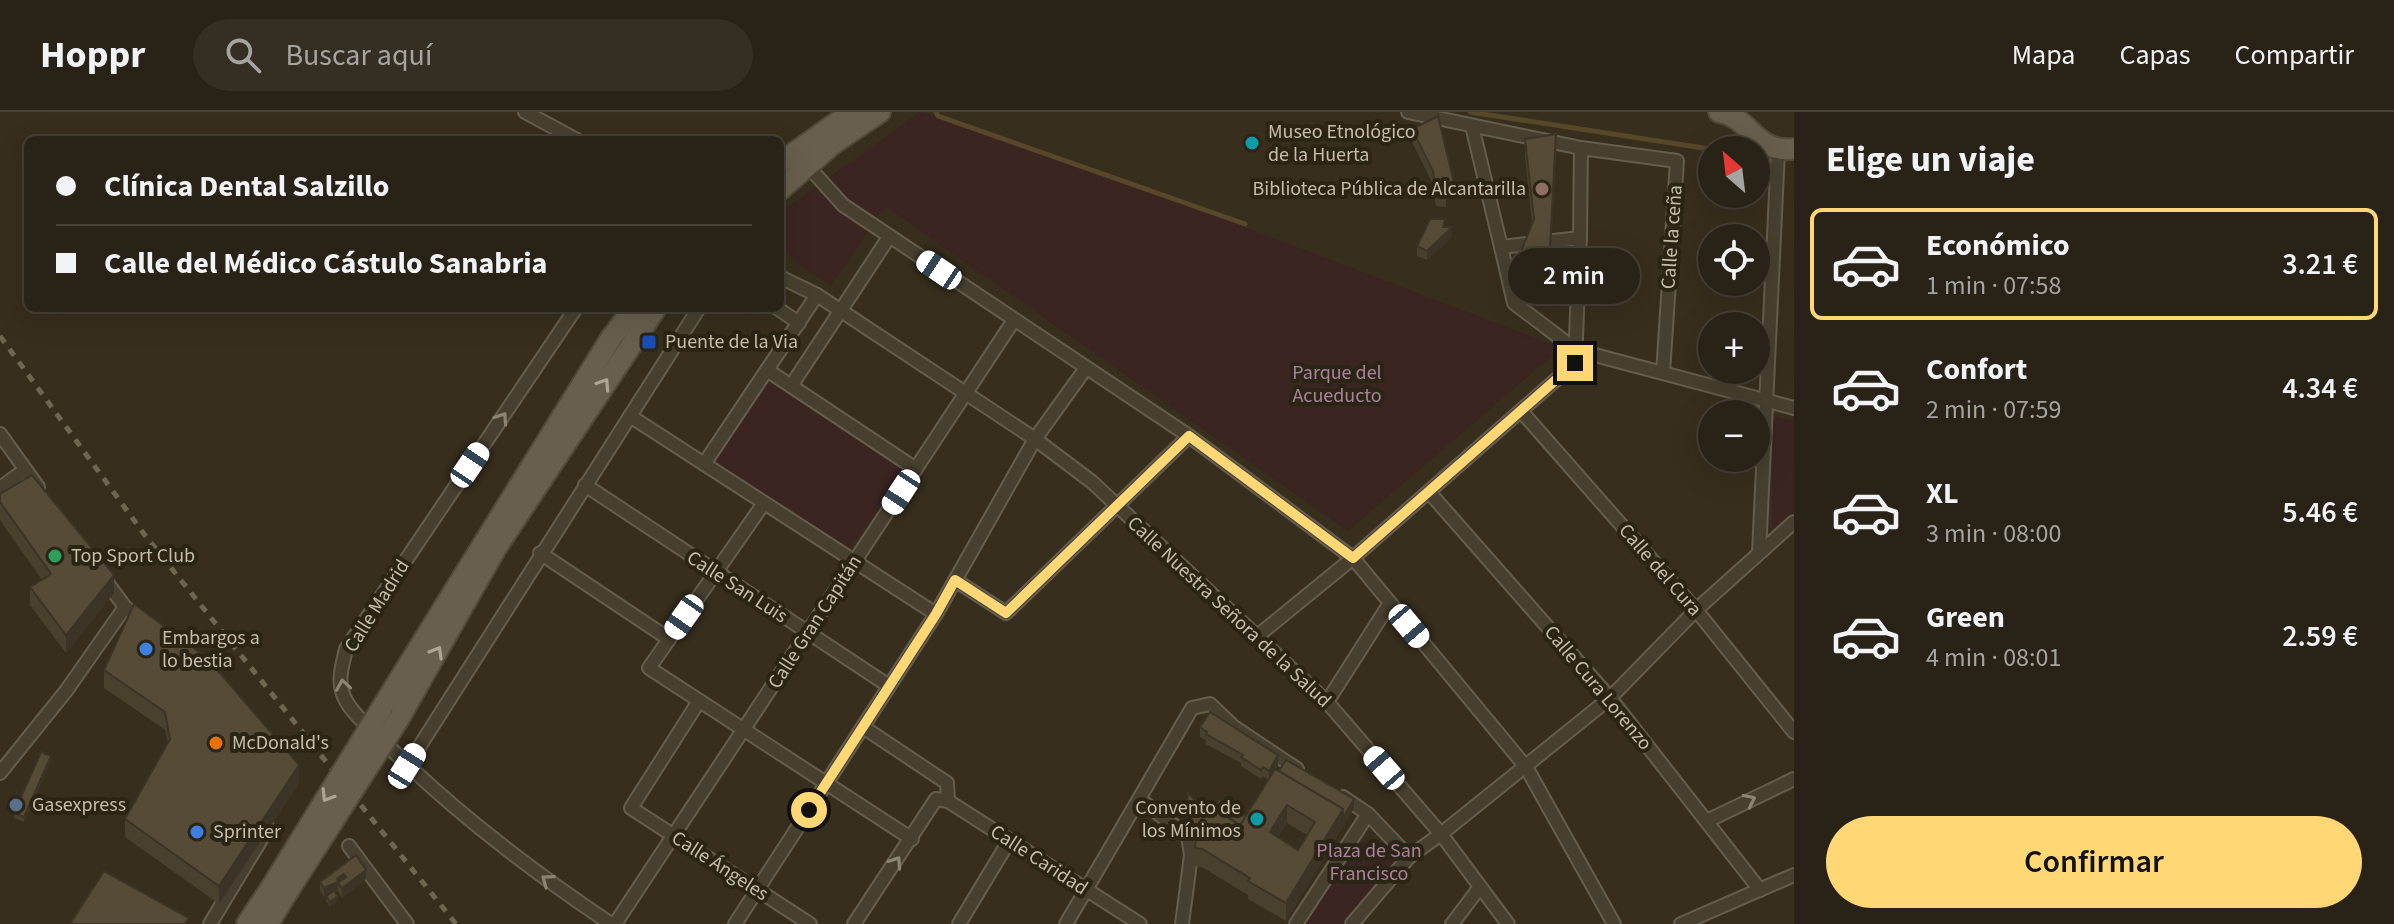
<!DOCTYPE html>
<html lang="es">
<meta charset="utf-8">
<style>
body{margin:0;font-family:"Source Sans 3",sans-serif;background:#352f23;color:#f1f3f6;height:100vh;display:flex;flex-direction:column;font-size:30px;white-space:nowrap}
*{box-sizing:border-box;margin:0}
p{font-size:26px;color:#a5a4a1}
.icon{flex:none;width:44px;height:44px;fill:none;stroke:currentColor;stroke-width:2;stroke-linecap:round;stroke-linejoin:round}
.map{position:relative;flex:1;overflow:hidden}
.side{display:flex;flex-direction:column;background:#292216;width:600px}
.side>*{flex:none}
.top-card{position:absolute;left:24px;top:24px;width:760px;height:176px;border-radius:12px;box-shadow:0 8px 32px #0002,0 0 0 2px #453f35;display:grid;align-content:center;height:176px;padding:0 32px;background:#292216}
.needle{width:52px;rotate:332deg}
.tools{position:absolute;left:1698px;top:24px;display:grid;gap:16px}
.tools a{display:grid;place-items:center;width:72px;height:72px;border-radius:50%;background:#292216;box-shadow:0 8px 32px #0002,0 0 0 2px #453f35;font-size:40px}
.end{position:absolute;width:36px;height:36px;margin:-18px;border:10px solid #ffd775;background:#111;box-shadow:0 0 0 4px #111}
.from{border-radius:50%}
.bubble{position:absolute;height:56px;border-radius:28px;background:#292216;box-shadow:0 8px 32px #0002,0 0 0 2px #453f35;font-size:26px;font-weight:600;line-height:56px;text-align:center}
.car{position:absolute;width:24px;height:48px;margin:-24px -12px;border-radius:10px;box-shadow:0 0 6px 2px #0007;background:linear-gradient(#fff 24%,#345 0 40%,#fff 0 76%,#345 0 86%,#fff 0)}
.top-card b{display:flex;align-items:center;gap:28px;height:76px;font-size:30px}
.top-card b+b{border-top:2px solid #453f35}
.top-card i{width:20px;height:20px;background:#f1f3f6}
ul{padding:0;list-style:none}
li{display:flex;align-items:center;gap:24px;height:112px;margin:0 16px 12px;padding:0 16px;border:4px solid transparent;border-radius:12px}
li div{flex:1}
li b{display:block;font-size:30px}
li em{font-style:normal;font-weight:600}
li.on{border-color:#ffd775}
li>.icon{width:72px;height:72px;stroke-width:1.5}
h2{padding:0 32px;font-size:36px;line-height:96px}
.primary-button{display:flex;gap:16px;margin-top:auto;padding:16px 32px}
.primary-button a{flex:1;height:92px;border-radius:48px;background:#ffd775;color:#111;font-size:32px;font-weight:600;line-height:92px;text-align:center}
header{display:flex;align-items:center;gap:48px;box-sizing:border-box;height:112px;padding:0 40px;background:#292216;border-bottom:2px solid #453f35}
header strong{font-size:38px}
nav{display:flex;gap:44px;margin-inline-start:auto;font-size:28px}
.search{width:560px;height:72px;background:#352f23;display:flex;align-items:center;gap:20px;box-sizing:border-box;padding:0 28px;border-radius:44px;color:#a5a4a1;font-size:30px}
main{display:flex;flex:1;min-height:0}
.map>svg:first-child{display:block}
.green{fill:#3a2521}
.lines{fill:none;stroke-linecap:round;stroke-linejoin:round}
.stream{stroke:#564828;stroke-width:5}
.street-casing{stroke:#655e4e;stroke-width:16}
.primary-casing{stroke:#504a3a;stroke-width:24}
.street{stroke:#474030;stroke-width:12}
.primary{stroke:#685f4e;stroke-width:20}
.rail{stroke:#6f6652;stroke-width:5;stroke-dasharray:8 8;stroke-linecap:butt}
.primary-bridge-casing{stroke:#504a3a;stroke-width:24;stroke-linecap:butt}
.primary-bridge{stroke:#685f4e;stroke-width:20}
.wall{fill:#49402e;fill-rule:evenodd}
.shaded-wall{fill:#3c3426}
.building{fill:#554b36;stroke:#3c3426;stroke-width:2;fill-rule:evenodd}
.oneway{stroke:#aea693}
.oneway2{stroke:#8c8573}
.route{stroke:#ffd775;stroke-width:10}
.culture-dot{fill:#0f9aa8;stroke:#2b2516;stroke-width:3}
.education-dot{fill:#8d6e63;stroke:#2b2516;stroke-width:3}
.transit-dot{fill:#1a4fb4;stroke:#2b2516;stroke-width:3}
.leisure-dot{fill:#2e9e5b;stroke:#2b2516;stroke-width:3}
.shop-dot{fill:#3f7fe0;stroke:#2b2516;stroke-width:3}
.food-dot{fill:#e8710a;stroke:#2b2516;stroke-width:3}
.service-dot{fill:#5c6f8a;stroke:#2b2516;stroke-width:3}
.labels{text-anchor:middle;dominant-baseline:central;stroke-width:8;stroke-linejoin:round;paint-order:stroke}
.poi-label{font-size:20px;fill:#c5bdaa;stroke:#2b2516;text-anchor:start}
.street-label{font-size:20px;fill:#c5bdaa;stroke:#2b2516}
.park-label{font-size:20px;fill:#ab819d;stroke:#2b2516}
</style>
<header>
<strong>Hoppr</strong>
<div class="search"><svg class="icon" aria-label="search" viewBox="0 0 24 24"><circle cx="10" cy="10" r="6"/><path d="M15 15l6 6"/></svg>Buscar aquí</div>
<nav><a>Mapa</a><a>Capas</a><a>Compartir</a></nav>
</header>
<main>
<div class="map">
<svg width="1794" height="812" viewBox="0 0 1794 812">
<rect width="100%" height="100%" fill="#372e1d"/>
<g class="green">
<path d="M920 0 1033 34 1561 236 1348 419 885 94 831 174 797 151 780 131V101Z"/>
<path d="M766 268 905 360 850 437 711 349Z"/>
<path d="M1773 304 1794 309V403L1772 423Z"/>
<path d="M1368 728C1383 728 1396 736 1397 753L1344 812H1303L1355 732Z"/>
</g>
<g class="lines">
<g class="stream">
<path d="M936 0 938 4 1245 112"/>
<path d="M1470 0 1716 38"/>
</g>
<g class="street-casing">
<g id="street">
<path d="M525 0 577 28"/>
<path d="M1408 0 1581 36"/>
<path d="M1472 14 1501 135 1580 126"/>
<path d="M807 53 843 93 1189 324 1353 446 1526 655 1614 812"/>
<path d="M1501 135 1514 191 1576 238 1794 296"/>
<path d="M780 165 817 183 1035 327 1092 370 1327 590 1441 722 1508 812"/>
<path d="M576 196 346 537C343 551 338 565 342 579 347 598 367 613 380 626 450 697 529 757 611 812"/>
<path d="M777 196 799 211"/>
<path d="M767 258 916 357"/>
<path d="M791 274 889 125"/>
<path d="M1522 300 1696 498 1794 620"/>
<path d="M630 304 936 502"/>
<path d="M0 322 38 375"/>
<path d="M704 352 817 183"/>
<path d="M585 373 889 574"/>
<path d="M0 376 25 358"/>
<path d="M1429 380 1610 586 1760 778"/>
<path d="M764 391 649 556 912 727"/>
<path d="M540 441 669 527"/>
<path d="M1759 441 1778 39"/>
<path d="M105 468 125 495"/>
<path d="M955 468 1006 501 1189 324"/>
<path d="M1255 526 1353 446 1575 251 1580 126 1581 36 1677 49 1663 261"/>
<path d="M699 589 631 696 810 812"/>
<path d="M1327 590 1390 491"/>
<path d="M863 615 947 671 948 689"/>
<path d="M407 654 699 196"/>
<path d="M0 661 66 579 125 495 142 508"/>
<path d="M1343 685 1368 702 1409 745"/>
<path d="M1139 687 1188 724 1191 743 1182 812"/>
<path d="M1707 709 1794 667"/>
<path d="M349 734 407 812"/>
<path d="M210 812 268 716"/>
<path d="M615 812 1014 208"/>
<path d="M735 812 936 502 1035 327 1086 256"/>
<path d="M854 812 936 687 948 689 1140 812"/>
<path d="M959 812 1009 729"/>
<path d="M1066 812 1192 596 1210 592 1234 615 1297 657"/>
<path d="M1296 812 1368 702"/>
<path d="M1352 812 1409 745 1441 722 1610 586 1696 498 1794 410"/>
<path d="M1452 812 1480 775"/>
<path d="M1681 812 1794 763"/>
</g>
</g>
<g class="primary-casing">
<g id="primary">
<path d="M1719 0C1752 6 1754 41 1794 37"/>
<path d="M780 51 852 0"/>
<path d="M780 78 834 31 880 0"/>
<path d="M383 594 611 226 634 196"/>
<path d="M398 608 496 436 656 196"/>
<path d="M247 812 271 776"/>
<path d="M268 812 283 787"/>
</g>
</g>
<use href="#street" class="street"/>
<use href="#primary" class="primary"/>
<path class="rail" d="M0 224 144 422 456 812"/>
<g class="primary-bridge-casing">
<g id="primary-bridge">
<path d="M271 776 383 594"/>
<path d="M283 787 398 608"/>
</g>
</g>
<use href="#primary-bridge" class="primary-bridge"/>
</g>
<g class="wall">
<path d="M1412 17 1454 84 1446 88V95L1436 94 1433 72 1412 30Z"/>
<path d="M1525 27 1556 40 1549 171 1516 170V152L1532 111 1525 45Z"/>
<path d="M1445 115 1452 125 1427 148 1417 144V134Z"/>
<path d="M0 382 114 481 66 541 30 493V475L42 468 0 408Z"/>
<path d="M104 558 299 671 219 792 125 725V707L168 632 165 618 104 576Z"/>
<path d="M1200 615 1278 653 1276 657 1354 696 1286 809 1248 787V783L1202 755 1195 754 1196 729 1186 711V702L1200 700 1203 705 1213 696 1246 704 1268 668 1263 664 1261 667 1241 654V651L1206 632V628L1200 625ZM1287 711 1307 723 1298 738 1278 725Z"/>
<path d="M51 649 24 710 14 706V701Z"/>
<path d="M356 743 366 767 342 786 338 779 335 780 338 789 330 795 326 789V784L324 785 320 779V770Z"/>
</g>
<g class="shaded-wall">
<path d="M1556 22V40L1549 171V153Z"/>
<path d="M1454 71V84L1446 88 1444 75Z"/>
<path d="M1452 115V125L1427 148V139Z"/>
<path d="M114 463V481L66 541V523Z"/>
<path d="M1278 643V653L1269 668V659Z"/>
<path d="M51 644V649L24 710V705Z"/>
<path d="M299 653V671L219 792V774Z"/>
<path d="M1354 687V696L1286 809V791L1343 697Z"/>
<path d="M1287 693V711L1270 738V720Z"/>
<path d="M366 758V767L342 786V776Z"/>
<path d="M344 762V771H338V779L324 785V776Z"/>
<path d="M338 784V789L330 795V790Z"/>
</g>
<g class="building">
<path d="M1438 4 1454 71 1444 75 1446 81 1436 80 1433 59 1412 17Z"/>
<path d="M1556 22 1549 153 1516 152 1534 107 1525 27Z"/>
<path d="M1430 107H1445L1443 115H1452L1427 139 1417 134Z"/>
<path d="M32 363 114 463 66 523 30 475 51 462 0 390V382Z"/>
<path d="M134 492 207 546 299 653 219 774 125 707 170 627 165 600 104 558Z"/>
<path d="M1210 600 1278 643 1269 659 1263 655 1261 658 1241 645 1243 643 1206 622 1207 620 1200 615Z"/>
<path d="M41 640 51 644 24 705 14 701Z"/>
<path d="M1286 648 1354 687 1343 706V697L1279 659Z"/>
<path d="M1275 657 1343 697 1286 791 1248 769 1250 766 1202 737 1195 736 1198 714 1210 694 1240 713ZM1287 693 1315 710 1298 738 1270 720Z"/>
<path d="M1188 681 1200 693 1196 694 1203 705 1198 714 1197 721 1186 702Z"/>
<path d="M1219 688 1246 704 1240 713 1213 696Z"/>
<path d="M356 743 366 758 342 776 338 771 346 765 344 762 337 767 338 770 324 776 320 770Z"/>
<path d="M104 759 189 806 185 812H70Z"/>
<path d="M334 779 338 784 330 790 326 784Z"/>
</g>
<defs><path id="oneway-chevron" d="M-2-3.5L2.5 0L-2 3.5" fill="none" stroke-width="1.6" stroke-linecap="round" stroke-linejoin="round" transform="scale(2)"/></defs>
<g class="oneway">
<use href="#oneway-chevron" transform="translate(604 272) rotate(-57)"/>
<use href="#oneway-chevron" transform="translate(437 540) rotate(-60)"/>
<use href="#oneway-chevron" transform="translate(327 684) rotate(122)"/>
</g>
<g class="oneway2">
<use href="#oneway-chevron" transform="translate(502 306) rotate(-56)"/>
<use href="#oneway-chevron" transform="translate(343 573) rotate(-99)"/>
<use href="#oneway-chevron" transform="translate(1750 688) rotate(-26)"/>
<use href="#oneway-chevron" transform="translate(896 750) rotate(-56)"/>
<use href="#oneway-chevron" transform="translate(547 768) rotate(-144)"/>
</g>
<g class="lines">
<path class="route" d="M809 698 936 502 955 468 1006 501 1189 324 1353 446 1575 251"/>
</g>
<g class="culture-dot">
<circle cx="1252" cy="31" r="8"/>
<circle cx="1257" cy="707" r="8"/>
</g>
<circle class="education-dot" cx="1542" cy="77" r="8"/>
<rect class="transit-dot" x="641" y="222" width="16" height="16" rx="4"/>
<circle class="leisure-dot" cx="55" cy="444" r="8"/>
<g class="shop-dot">
<circle cx="146" cy="537" r="8"/>
<circle cx="197" cy="720" r="8"/>
</g>
<circle class="food-dot" cx="216" cy="631" r="8"/>
<circle class="service-dot" cx="16" cy="693" r="8"/>
<g class="labels">
<g class="poi-label">
<text x="1268" y="20">Museo Etnológico<tspan x="1268" dy="23">de la Huerta</tspan></text>
<text x="1526" y="77" text-anchor="end">Biblioteca Pública de Alcantarilla</text>
<text x="665" y="230">Puente de la Via</text>
<text x="71" y="444">Top Sport Club</text>
<text x="162" y="526">Embargos a<tspan x="162" dy="23">lo bestia</tspan></text>
<text x="232" y="631">McDonald's</text>
<text x="32" y="693">Gasexpress</text>
<text x="1241" y="696" text-anchor="end">Convento de<tspan x="1241" dy="23">los Mínimos</tspan></text>
<text x="213" y="720">Sprinter</text>
</g>
<g class="street-label">
<text transform="translate(1672 125) rotate(-86)">Calle la ceña</text>
<text transform="translate(1660 458) rotate(49)">Calle del Cura</text>
<text transform="translate(737 475) rotate(33)">Calle San Luis</text>
<text transform="translate(377 494) rotate(-58)">Calle Madrid</text>
<text transform="translate(1229 500) rotate(43)">Calle Nuestra Señora de la Salud</text>
<text transform="translate(815 510) rotate(-57)">Calle Gran Capitán</text>
<text transform="translate(1598 576) rotate(50)">Calle Cura Lorenzo</text>
<text transform="translate(1039 748) rotate(33)">Calle Caridad</text>
<text transform="translate(720 754) rotate(33)">Calle Ángeles</text>
</g>
<g class="park-label">
<text x="1337" y="261">Parque del<tspan x="1337" dy="23">Acueducto</tspan></text>
<text x="1369" y="739">Plaza de San<tspan x="1369" dy="23">Francisco</tspan></text>
</g>
</g>
</svg>
<div class="tools">
<a><svg class="needle" viewBox="-14 -14 28 28"><path d="M0-13l5 13h-10z" fill="#e53935"/><path d="M0 13l5-13h-10z" fill="#a5a4a1"/></svg></a>
<a><svg class="icon" aria-label="locate" viewBox="0 0 24 24"><circle cx="12" cy="12" r="6"/><path d="M12 2v4M12 18v4M2 12h4M18 12h4"/></svg></a>
<a>+</a>
<a>−</a>
</div>
<i class="end from" style="left:809px;top:698px"></i>
<i class="end" style="left:1575px;top:251px"></i>
<div class="bubble" style="left:1508px;top:136px;width:132px">2 min</div>
<i class="car" style="left:939px;top:158px;rotate:304deg"></i>
<i class="car" style="left:470px;top:353px;rotate:34deg"></i>
<i class="car" style="left:901px;top:380px;rotate:213deg"></i>
<i class="car" style="left:684px;top:505px;rotate:215deg"></i>
<i class="car" style="left:1409px;top:514px;rotate:140deg"></i>
<i class="car" style="left:407px;top:654px;rotate:32deg"></i>
<i class="car" style="left:1384px;top:656px;rotate:319deg"></i>
<div class="top-card">
<b><i class="from"></i>Clínica Dental Salzillo</b>
<b><i></i>Calle del Médico Cástulo Sanabria</b>
</div>
</div>
<section class="side">
<h2>Elige un viaje</h2>
<ul>
<li class="on"><svg class="icon" aria-label="car" viewBox="0 0 24 24"><path d="M5 17H2v-5l4-1 3-4h7l3 4 3 1v5h-3M9 17h6M6 11h13"/><circle cx="7" cy="17" r="2"/><circle cx="17" cy="17" r="2"/></svg><div><b>Económico</b><p>1 min · 07:58</p></div><em>3.21 €</em></li>
<li><svg class="icon" aria-label="car" viewBox="0 0 24 24"><path d="M5 17H2v-5l4-1 3-4h7l3 4 3 1v5h-3M9 17h6M6 11h13"/><circle cx="7" cy="17" r="2"/><circle cx="17" cy="17" r="2"/></svg><div><b>Confort</b><p>2 min · 07:59</p></div><em>4.34 €</em></li>
<li><svg class="icon" aria-label="car" viewBox="0 0 24 24"><path d="M5 17H2v-5l4-1 3-4h7l3 4 3 1v5h-3M9 17h6M6 11h13"/><circle cx="7" cy="17" r="2"/><circle cx="17" cy="17" r="2"/></svg><div><b>XL</b><p>3 min · 08:00</p></div><em>5.46 €</em></li>
<li><svg class="icon" aria-label="car" viewBox="0 0 24 24"><path d="M5 17H2v-5l4-1 3-4h7l3 4 3 1v5h-3M9 17h6M6 11h13"/><circle cx="7" cy="17" r="2"/><circle cx="17" cy="17" r="2"/></svg><div><b>Green</b><p>4 min · 08:01</p></div><em>2.59 €</em></li>
</ul>
<div class="primary-button"><a>Confirmar</a></div>
</section>
</main>
